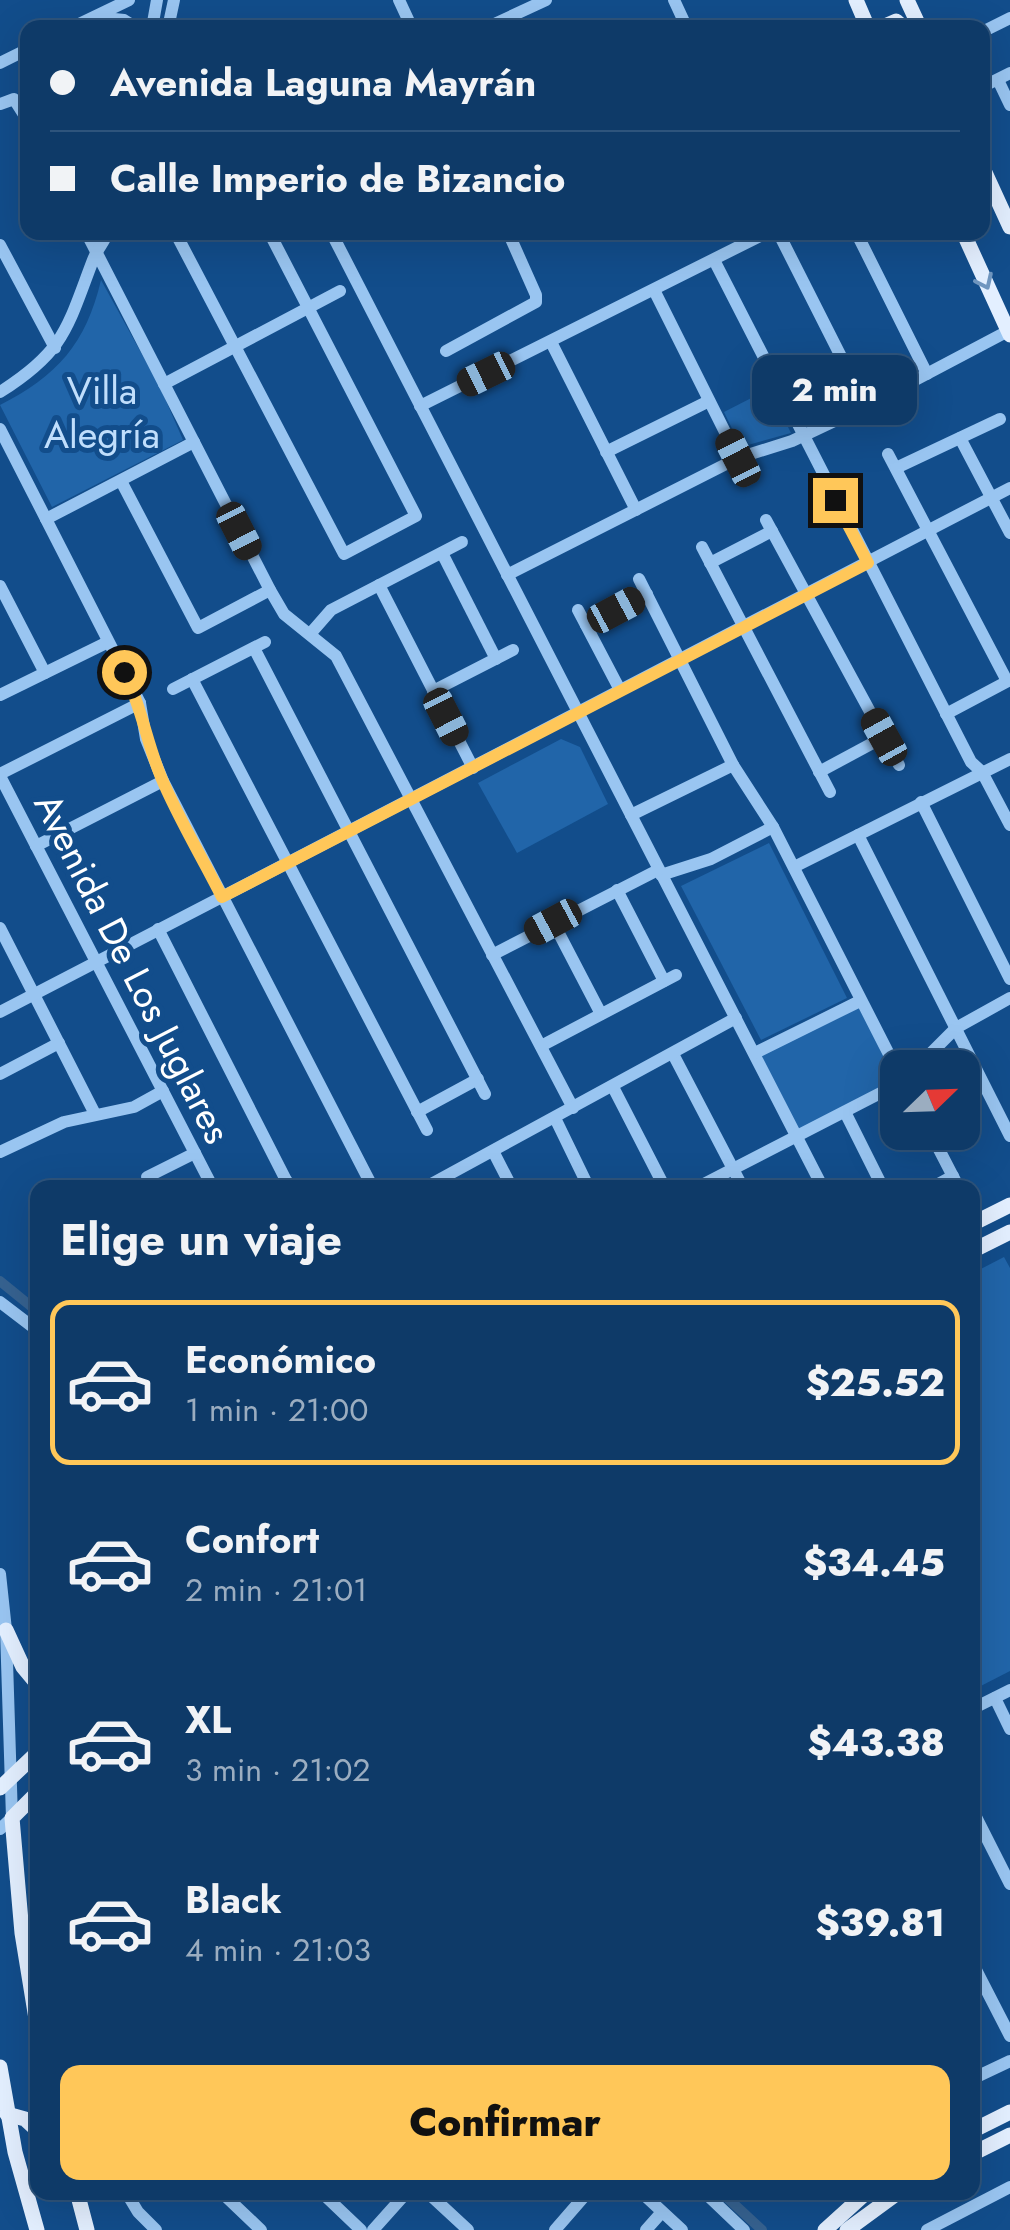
<!DOCTYPE html>
<html lang="es">
<meta charset="utf-8">
<style>
body{margin:0;font-family:Jost,sans-serif;background:#1c4571;color:#f1f3f6;height:100vh;display:flex;flex-direction:column;font-size:38px;white-space:nowrap}
*{box-sizing:border-box;margin:0}
p{font-size:32px;color:#9badc0}
.icon{flex:none;width:55px;height:55px;fill:none;stroke:currentColor;stroke-width:2;stroke-linecap:round;stroke-linejoin:round}
.map{position:relative;flex:1;overflow:hidden}
.drawer{position:absolute;left:30px;top:1180px;width:950px;height:1020px;display:flex;flex-direction:column;background:#0e3a68;border-radius:20px;box-shadow:0 10px 40px #0002,0 0 0 2px #2e547c}
.drawer>*{flex:none}
.hud{position:absolute;left:20px;top:20px;width:970px;height:220px;border-radius:20px;box-shadow:0 10px 40px #0002,0 0 0 2px #2e547c;display:grid;align-content:center;height:220px;padding:0 30px;background:#0e3a68}
.needle{width:65px;rotate:67deg}
.buttons{position:absolute;left:880px;top:1050px;display:grid;gap:20px}
.buttons a{display:grid;place-items:center;width:100px;height:100px;border-radius:20px;background:#0e3a68;box-shadow:0 10px 40px #0002,0 0 0 2px #2e547c;font-size:50px}
.end{position:absolute;width:45px;height:45px;margin:-22px;border:12px solid #ffc759;background:#111;box-shadow:0 0 0 5px #111}
.from{border-radius:50%}
.bubble{position:absolute;height:70px;border-radius:20px;background:#0e3a68;box-shadow:0 10px 40px #0002,0 0 0 2px #2e547c;font-size:32px;font-weight:800;line-height:70px;text-align:center}
.car{position:absolute;width:30px;height:60px;margin:-30px -15px;border-radius:12px;box-shadow:0 0 8px 2px #0007;background:linear-gradient(#222 24%,#8ab4d8 0 40%,#222 0 76%,#8ab4d8 0 86%,#222 0)}
.hud b{display:flex;align-items:center;gap:35px;height:95px;font-size:38px}
.hud b+b{border-top:2px solid #2e547c}
.hud i{width:25px;height:25px;background:#f1f3f6}
ul{padding:0;list-style:none}
li{display:flex;align-items:center;gap:30px;height:165px;margin:0 20px 15px;padding:0 10px;border:5px solid transparent;border-radius:20px}
li div{flex:1}
li b{display:block;font-size:38px}
li em{font-style:normal;font-weight:800}
li.current{border-color:#ffc759}
li>.icon{width:90px;height:90px;stroke-width:1.5}
h2{padding:0 30px;font-size:45px;line-height:120px}
.action{display:flex;gap:20px;margin-top:auto;padding:20px 30px}
.action a{flex:1;height:115px;border-radius:20px;background:#ffc759;color:#111;font-size:40px;font-weight:800;line-height:115px;text-align:center}
.map>svg:first-child{display:block}
.green{fill:#2165a9}
.lines{fill:none;stroke-linecap:round;stroke-linejoin:round}
.canal{stroke:#366290;stroke-width:10}
.minor{stroke:#99c5f1;stroke-width:12}
.major{stroke:#e3efff;stroke-width:15}
.oneway{stroke:#7096bf}
.route{stroke:#ffc759;stroke-width:12}
.labels{text-anchor:middle;dominant-baseline:central;stroke-width:10;stroke-linejoin:round;paint-order:stroke}
.park-label{font-size:38px;fill:#c0defc;stroke:#124d8b}
.street-label{font-size:38px;fill:#fff;stroke:#124d8b}
</style>
<div class="map">
<svg width="1010" height="2230" viewBox="0 0 1010 2230">
<rect width="100%" height="100%" fill="#124d8b"/>
<g class="green">
<path d="M101 280 160 387 183 440 52 507 0 405C57 376 86 344 101 280Z"/>
<path d="M769 389 791 433 741 447 724 412Z"/>
<path d="M561 739 580 747 608 804 517 853 478 783Z"/>
<path d="M769 843 847 998 761 1040 681 886Z"/>
<path d="M857 1005 897 1079 798 1131 760 1055Z"/>
<path d="M1004 1257 1010 1268V1671L973 1690V1273Z"/>
</g>
<g class="lines">
<g class="canal">
<path d="M0 1281 38 1312"/>
<path d="M721 2192 762 2230"/>
</g>
<g class="minor">
<path d="M399 0 412 28"/>
<path d="M674 0 687 28"/>
<path d="M95 17 124 20 137 28"/>
<path d="M71 28 129 0"/>
<path d="M152 28 157 0"/>
<path d="M168 28 174 0"/>
<path d="M486 28 546 0"/>
<path d="M982 32 1010 18"/>
<path d="M0 63 28 49"/>
<path d="M998 80 1010 105"/>
<path d="M982 87 1010 73"/>
<path d="M0 104 14 99 28 121"/>
<path d="M86 232 270 590 284 614 336 656 573 1108"/>
<path d="M175 232 344 554 416 516 269 232"/>
<path d="M331 232 823 1188"/>
<path d="M778 232 866 406"/>
<path d="M856 232 927 374"/>
<path d="M0 245 55 348"/>
<path d="M714 260 971 762 982 772 1010 825"/>
<path d="M654 290 738 458"/>
<path d="M551 342 636 510"/>
<path d="M446 351 536 302V295L508 232"/>
<path d="M164 384 340 291"/>
<path d="M0 392C65 351 67 328 93 260 97 249 104 243 108 232"/>
<path d="M420 406 768 232"/>
<path d="M0 429 140 703 146 739 163 781 373 1188"/>
<path d="M960 438 1010 533"/>
<path d="M606 452 709 401"/>
<path d="M888 454 1007 681"/>
<path d="M896 468 1000 419"/>
<path d="M121 481 198 628 270 590"/>
<path d="M46 519 194 442"/>
<path d="M766 520 899 765"/>
<path d="M702 547 830 792"/>
<path d="M442 553 496 659"/>
<path d="M710 563 772 531"/>
<path d="M507 575 738 458 792 441 866 406 1008 331"/>
<path d="M639 579 733 765 773 827 898 1072"/>
<path d="M379 585 473 768"/>
<path d="M0 586 45 673"/>
<path d="M578 610 620 690"/>
<path d="M586 625 647 594"/>
<path d="M310 634 331 610 462 542"/>
<path d="M254 648 485 1094"/>
<path d="M192 679 427 1130"/>
<path d="M173 689 265 642"/>
<path d="M433 691 513 650"/>
<path d="M0 695 108 642"/>
<path d="M946 714 1010 680"/>
<path d="M819 772 884 737"/>
<path d="M0 774 140 703"/>
<path d="M0 776 213 1188"/>
<path d="M921 802 1010 979"/>
<path d="M631 815 733 765"/>
<path d="M858 835 1010 1136"/>
<path d="M36 846 163 781"/>
<path d="M794 867 1010 759"/>
<path d="M661 875 711 859 773 827"/>
<path d="M617 890 664 981"/>
<path d="M553 922 601 1014"/>
<path d="M0 928 95 1114"/>
<path d="M158 929 290 1188"/>
<path d="M492 955 658 870"/>
<path d="M0 1012 1010 488"/>
<path d="M541 1046 676 975"/>
<path d="M755 1053 860 1001"/>
<path d="M673 1054 743 1188"/>
<path d="M916 1068 956 1028 1010 998"/>
<path d="M0 1074 59 1043"/>
<path d="M613 1087 665 1188"/>
<path d="M417 1112 478 1079"/>
<path d="M845 1112 883 1188"/>
<path d="M555 1118 589 1188"/>
<path d="M930 1132 959 1188"/>
<path d="M493 1151 512 1188"/>
<path d="M0 1152 64 1122 134 1107 163 1091"/>
<path d="M147 1177 195 1153"/>
<path d="M273 1188 286 1180"/>
<path d="M424 1188 736 1018"/>
<path d="M696 1188 898 1084"/>
<path d="M931 1188 953 1176"/>
<path d="M0 1302 38 1331"/>
<path d="M0 1574 6 1630 12 1818 0 1829"/>
<path d="M995 1698 1010 1729"/>
<path d="M972 1709 1010 1690"/>
<path d="M972 1809 1010 1884"/>
<path d="M972 1962 1010 2036"/>
<path d="M972 2079 1010 2061"/>
<path d="M126 2192 138 2212 156 2230"/>
<path d="M221 2192 261 2230"/>
<path d="M321 2192 361 2230"/>
<path d="M427 2192 468 2230"/>
<path d="M641 2192 682 2230"/>
<path d="M704 2192 744 2230"/>
<path d="M373 2230 407 2192"/>
<path d="M555 2230 588 2192"/>
<path d="M646 2230 662 2212"/>
<path d="M927 2230 1010 2187"/>
</g>
<g class="major">
<path d="M856 0 868 28"/>
<path d="M907 0 920 28"/>
<path d="M880 28 896 21 904 28"/>
<path d="M982 166 1010 227"/>
<path d="M963 232 1010 335"/>
<path d="M972 1224 1010 1205"/>
<path d="M972 1251 1010 1232"/>
<path d="M6 1630 23 1667 38 1685"/>
<path d="M0 1788 38 1752"/>
<path d="M38 1792 12 1818 22 1933 38 2031"/>
<path d="M0 2067 15 2152 37 2230"/>
<path d="M7 2114 25 2119 38 2131"/>
<path d="M972 2131 1010 2112"/>
<path d="M972 2154 1010 2135"/>
<path d="M77 2192 87 2230"/>
<path d="M825 2230 867 2192"/>
<path d="M847 2230 899 2192"/>
</g>
</g>
<defs><path id="oneway-chevron" d="M-2-3.5L2.5 0L-2 3.5" fill="none" stroke-width="1.6" stroke-linecap="round" stroke-linejoin="round" transform="scale(2.5)"/></defs>
<use class="oneway" href="#oneway-chevron" transform="translate(985 282) rotate(65)"/>
<g class="lines">
<path class="route" d="M124 672C142 707 146 741 161 777 178 818 202 857 222 897L868 563 835 500"/>
</g>
<g class="labels">
<g class="park-label">
<text x="102" y="390">Villa<tspan x="102" dy="44">Alegría</tspan></text>
</g>
<g class="street-label">
<text transform="translate(133 968) rotate(63)">Avenida De Los Juglares</text>
</g>
</g>
</svg>
<div class="buttons">
<a><svg class="needle" viewBox="-14 -14 28 28"><path d="M0-13l5 13h-10z" fill="#e53935"/><path d="M0 13l5-13h-10z" fill="#9badc0"/></svg></a>
</div>
<i class="end from" style="left:124px;top:672px"></i>
<i class="end" style="left:835px;top:500px"></i>
<div class="bubble" style="left:752px;top:355px;width:165px">2 min</div>
<i class="car" style="left:486px;top:374px;rotate:244deg"></i>
<i class="car" style="left:738px;top:458px;rotate:333deg"></i>
<i class="car" style="left:239px;top:531px;rotate:153deg"></i>
<i class="car" style="left:616px;top:610px;rotate:62deg"></i>
<i class="car" style="left:446px;top:717px;rotate:153deg"></i>
<i class="car" style="left:884px;top:737px;rotate:331deg"></i>
<i class="car" style="left:553px;top:922px;rotate:242deg"></i>
<div class="hud">
<b><i class="from"></i>Avenida Laguna Mayrán</b>
<b><i></i>Calle Imperio de Bizancio</b>
</div>
<section class="drawer">
<h2>Elige un viaje</h2>
<ul>
<li class="current"><svg class="icon" aria-label="car" viewBox="0 0 24 24"><path d="M5 17H2v-5l4-1 3-4h7l3 4 3 1v5h-3M9 17h6M6 11h13"/><circle cx="7" cy="17" r="2"/><circle cx="17" cy="17" r="2"/></svg><div><b>Económico</b><p>1 min · 21:00</p></div><em>$25.52</em></li>
<li><svg class="icon" aria-label="car" viewBox="0 0 24 24"><path d="M5 17H2v-5l4-1 3-4h7l3 4 3 1v5h-3M9 17h6M6 11h13"/><circle cx="7" cy="17" r="2"/><circle cx="17" cy="17" r="2"/></svg><div><b>Confort</b><p>2 min · 21:01</p></div><em>$34.45</em></li>
<li><svg class="icon" aria-label="car" viewBox="0 0 24 24"><path d="M5 17H2v-5l4-1 3-4h7l3 4 3 1v5h-3M9 17h6M6 11h13"/><circle cx="7" cy="17" r="2"/><circle cx="17" cy="17" r="2"/></svg><div><b>XL</b><p>3 min · 21:02</p></div><em>$43.38</em></li>
<li><svg class="icon" aria-label="car" viewBox="0 0 24 24"><path d="M5 17H2v-5l4-1 3-4h7l3 4 3 1v5h-3M9 17h6M6 11h13"/><circle cx="7" cy="17" r="2"/><circle cx="17" cy="17" r="2"/></svg><div><b>Black</b><p>4 min · 21:03</p></div><em>$39.81</em></li>
</ul>
<div class="action"><a>Confirmar</a></div>
</section>
</div>
